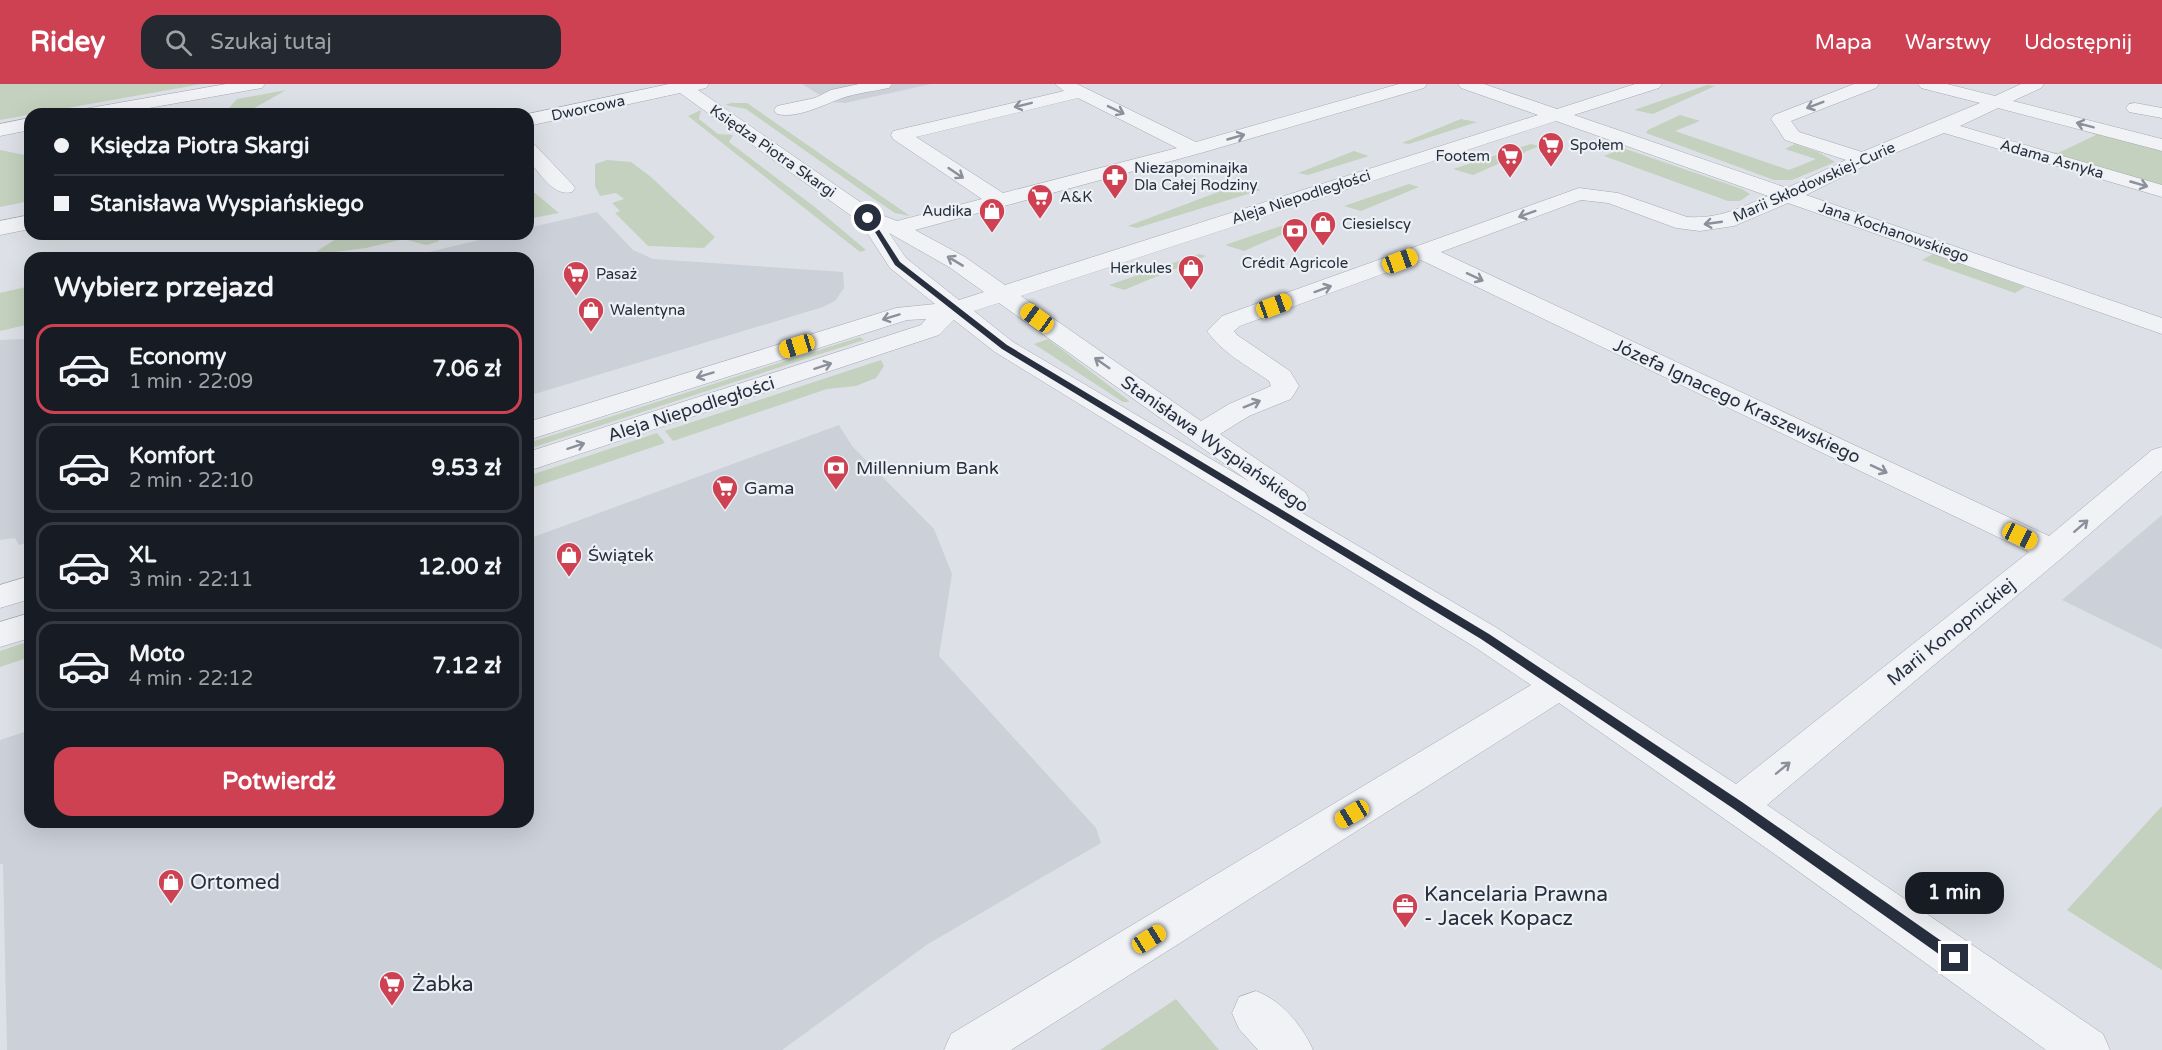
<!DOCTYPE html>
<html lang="pl">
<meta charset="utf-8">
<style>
body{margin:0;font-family:"Varela Round",sans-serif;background:#242831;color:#f1f3f6;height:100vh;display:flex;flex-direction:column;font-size:22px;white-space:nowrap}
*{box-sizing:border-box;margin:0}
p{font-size:20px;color:#9ea1a6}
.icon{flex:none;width:33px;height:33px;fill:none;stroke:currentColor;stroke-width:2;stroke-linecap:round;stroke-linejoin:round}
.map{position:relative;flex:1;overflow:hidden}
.panel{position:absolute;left:24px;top:168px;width:510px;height:576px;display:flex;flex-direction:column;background:#171b24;border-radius:18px;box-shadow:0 6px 24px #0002}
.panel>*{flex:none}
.banner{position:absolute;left:24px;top:24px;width:510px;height:132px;border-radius:18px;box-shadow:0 6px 24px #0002;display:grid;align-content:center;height:132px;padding:0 30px;background:#171b24}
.end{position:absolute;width:27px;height:27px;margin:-14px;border:8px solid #272f3e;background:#fff;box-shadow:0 0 0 3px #fff}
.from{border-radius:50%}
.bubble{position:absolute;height:42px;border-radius:18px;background:#171b24;box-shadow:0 6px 24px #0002;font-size:20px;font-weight:700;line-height:42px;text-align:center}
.car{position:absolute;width:18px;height:36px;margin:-18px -9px;border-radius:8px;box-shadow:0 0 4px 2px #0007;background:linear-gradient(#f5c518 24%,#345 0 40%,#f5c518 0 76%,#345 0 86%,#f5c518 0)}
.banner b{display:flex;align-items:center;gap:21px;height:57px;font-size:22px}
.banner b+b{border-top:2px solid #363941}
.banner i{width:15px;height:15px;background:#f1f3f6}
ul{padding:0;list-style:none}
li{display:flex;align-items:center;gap:18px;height:90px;margin:0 12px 9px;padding:0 18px;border:3px solid #363941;border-radius:18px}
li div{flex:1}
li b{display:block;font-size:22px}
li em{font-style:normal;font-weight:700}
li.selected{border-color:#cd4152}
li>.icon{width:54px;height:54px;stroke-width:1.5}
h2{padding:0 30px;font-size:27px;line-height:72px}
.action{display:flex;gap:12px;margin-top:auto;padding:12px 30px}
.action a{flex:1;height:69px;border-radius:18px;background:#cd4152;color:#fff;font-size:24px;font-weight:700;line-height:69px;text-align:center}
header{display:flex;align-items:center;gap:36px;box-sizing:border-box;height:84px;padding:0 30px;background:#cd4152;color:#fff}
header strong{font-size:28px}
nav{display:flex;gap:33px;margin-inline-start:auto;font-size:21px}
.search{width:420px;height:54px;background:#242831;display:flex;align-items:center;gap:15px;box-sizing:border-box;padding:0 21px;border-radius:18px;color:#9ea1a6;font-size:22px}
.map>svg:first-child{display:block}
.built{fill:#cbd0d9}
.green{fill:#c3d1be}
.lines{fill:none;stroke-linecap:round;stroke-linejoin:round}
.minor-casing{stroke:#a3a8b1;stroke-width:1}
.minor{fill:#f0f2f6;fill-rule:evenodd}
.oneway{stroke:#8c909a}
.route{fill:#272f3e}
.labels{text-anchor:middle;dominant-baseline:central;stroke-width:4.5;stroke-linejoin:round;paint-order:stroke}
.far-street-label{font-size:15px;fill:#272f3e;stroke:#edf0f5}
.far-poi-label{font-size:15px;fill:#272f3e;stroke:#edf0f5;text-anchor:start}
.street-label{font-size:18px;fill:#272f3e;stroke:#edf0f5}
.poi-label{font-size:18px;fill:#272f3e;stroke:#edf0f5;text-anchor:start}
.near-poi-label{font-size:21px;fill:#272f3e;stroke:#edf0f5;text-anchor:start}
</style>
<header>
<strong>Ridey</strong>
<div class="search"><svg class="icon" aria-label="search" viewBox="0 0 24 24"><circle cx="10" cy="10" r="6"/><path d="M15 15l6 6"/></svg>Szukaj tutaj</div>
<nav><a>Mapa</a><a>Warstwy</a><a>Udostępnij</a></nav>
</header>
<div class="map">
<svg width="2162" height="966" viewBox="0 0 2162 966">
<rect width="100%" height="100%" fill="#dde1e7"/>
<g class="built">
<path d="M802 0H931L845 19 831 18Z"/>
<path d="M597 128 633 166 653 175 843 188 844 204 835 217 823 223 528 312V174H404L504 150H528V144Z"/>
<path d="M24 255 30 257V458L19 461 15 454 0 456V256Z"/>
<path d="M839 341 852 362 934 445 952 490 939 572 1096 744 1101 759 928 860 782 966H7L3 780H0V656L30 646V738H528V455Z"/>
<path d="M2162 431V565L2062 516Z"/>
</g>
<g class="green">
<path d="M0 0H202L0 36Z"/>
<path d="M1707 1 1715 2 1653 30 1634 26Z"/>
<path d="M286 6 244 30H214L229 24 237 15Z"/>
<path d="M731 19H747L910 132 895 129 874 115 746 25 725 21Z"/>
<path d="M701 26 699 35 718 50 733 51 729 58 816 124 866 166 860 168 688 32Z"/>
<path d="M1680 31 1700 37 1675 47 1789 86 1816 75 1785 65 1795 60 1818 68 1835 78 1792 96H1774L1646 49 1648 46Z"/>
<path d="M1461 35 1477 38 1409 60 1402 59Z"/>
<path d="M2077 44 2162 63V104L2033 65 2058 69 2096 51Z"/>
<path d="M1531 60 1539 62 1473 91 1453 85Z"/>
<path d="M1623 64 1742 105 1750 110 1740 117H1728L1604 72Z"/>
<path d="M0 66 30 72V117L0 123Z"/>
<path d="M1354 67 1369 72 1308 91 1298 89Z"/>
<path d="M607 76 631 78 651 93 715 153 704 164 648 162 615 129 620 127 612 119 624 115 616 109 600 112 595 102V80Z"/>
<path d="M1242 99 1261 106 1137 144 1128 142Z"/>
<path d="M1409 100 1419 103 1361 127 1344 122Z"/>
<path d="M535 109 559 129 528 135V111Z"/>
<path d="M1293 138 1304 141 1244 167 1225 161Z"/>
<path d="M354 150H446L437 158 426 161 404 155 366 164 319 170 317 167 339 153Z"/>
<path d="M1199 170 1206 172 1124 206 1109 201Z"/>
<path d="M1933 170 2023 202 2025 203 2015 209 1922 176Z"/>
<path d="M30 202V240L0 247V209Z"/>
<path d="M860 253 864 256 528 365V359Z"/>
<path d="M1048 255 1128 316 1129 318H1123L1034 260Z"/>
<path d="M881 276 884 282 876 294 856 302 827 305 673 357 665 347Z"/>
<path d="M657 349 665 359 528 405V392Z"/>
<path d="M30 557V573L0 583V567Z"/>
<path d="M2162 722V886L2067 826Z"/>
<path d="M1176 915 1219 966H1100Z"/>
</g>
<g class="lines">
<g class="minor-casing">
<g id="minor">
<path d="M226 0H265L262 4 256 5 115 30H75L78 26 84 25Z"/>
<path d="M669 0H709L706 4 698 6 876 129 897 137 982 115 893 55 891 51 893 47 1064 7 1055 0H1077L1196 58 1399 0H1427L1424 4 1201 69 915 146 965 173 1005 201 1538 31 1461 4 1458 0H1484L1557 25 1635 0H1662L1659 4 1574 31 1787 104 1846 76 1785 56 1771 35 1774 31 1854 0H1879L1876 4 1791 37 1799 48 1862 68 1980 19 1921 4 1918 0H1947L1995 12 2021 0H2044L2041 4 2013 17 2162 55V67L1998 24 1960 42 2162 101V113L1944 49 1870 79 1806 111 2162 234V250L1788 119 1734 142 1700 147 1676 144 1608 119 1581 116 1441 168 2049 452 2152 366 2162 363V387L2063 473 1767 721 2103 950 2110 966H2046L1773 769 1559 619 1011 966H944L951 950 1531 601 1473 562 995 268 954 236 939 251 528 387V368L921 241 926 235 907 236 528 356V338L896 224 935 220 890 184 860 138 680 9 528 42V30ZM1078 14 1177 64 1003 109 916 53ZM1556 37 1768 112C1740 124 1719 135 1687 133L1618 109 1579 104 1222 232 1207 247C1222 269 1248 282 1269 297L1271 302 1229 320 1201 337 1021 212ZM889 149 949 183 984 208 959 216 906 174ZM1421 176 2029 468 1736 700 1497 544 1294 424 1305 422 1309 415 1305 408 1220 350 1249 332 1291 315 1299 302 1290 287 1237 251 1234 247 1240 242ZM999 219 1250 398 1013 258 974 227Z"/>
<path d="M859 0H892L889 4C874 7 857 9 842 14 823 21 797 35 777 30L774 26 777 22 815 14 831 6Z"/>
<path d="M2135 19 2162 24V34L2129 28 2126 24 2129 20Z"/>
<path d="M30 34V46L0 52V40Z"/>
<path d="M528 59 535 61 572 100 575 104 572 108C553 113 540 89 528 76Z"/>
<path d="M30 131V145L0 151V137Z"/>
<path d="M30 492V515L0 524V501Z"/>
<path d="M30 529V554L0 563V538Z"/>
<path d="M1256 907C1282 917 1302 941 1313 966H1258L1239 945 1232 929 1239 913Z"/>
</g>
</g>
<use href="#minor" class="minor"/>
</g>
<defs><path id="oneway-shaft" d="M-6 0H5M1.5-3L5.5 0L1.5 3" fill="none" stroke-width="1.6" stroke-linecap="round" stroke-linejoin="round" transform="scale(1.5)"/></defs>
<g class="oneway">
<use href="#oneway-shaft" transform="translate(1023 21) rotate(166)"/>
<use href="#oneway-shaft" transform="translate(1815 21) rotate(159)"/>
<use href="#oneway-shaft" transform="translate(1116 26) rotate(26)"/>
<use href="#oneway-shaft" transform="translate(2085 41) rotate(-165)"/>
<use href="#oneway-shaft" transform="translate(1236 53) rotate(-16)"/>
<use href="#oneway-shaft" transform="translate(956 89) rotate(34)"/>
<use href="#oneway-shaft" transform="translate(2139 100) rotate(16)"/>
<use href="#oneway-shaft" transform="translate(1527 130) rotate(160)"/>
<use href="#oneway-shaft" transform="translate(1713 139) rotate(172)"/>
<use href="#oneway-shaft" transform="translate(955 177) rotate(-149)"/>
<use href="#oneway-shaft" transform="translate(1475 193) rotate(25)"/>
<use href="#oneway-shaft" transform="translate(1323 205) rotate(-20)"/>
<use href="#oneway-shaft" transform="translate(891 233) rotate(163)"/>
<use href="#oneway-shaft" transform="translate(1102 279) rotate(-145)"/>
<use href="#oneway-shaft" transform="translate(823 282) rotate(-18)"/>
<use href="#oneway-shaft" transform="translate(705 291) rotate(163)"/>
<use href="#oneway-shaft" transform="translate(1252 320) rotate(-22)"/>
<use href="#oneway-shaft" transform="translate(576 362) rotate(-18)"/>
<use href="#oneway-shaft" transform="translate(1879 385) rotate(25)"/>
<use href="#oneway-shaft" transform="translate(2081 442) rotate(-41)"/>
<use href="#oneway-shaft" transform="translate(1783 684) rotate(-39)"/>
</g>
<path class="route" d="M866 133H871L900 178 1007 261 1489 550 1742 718 1960 870 1962 874 1960 878H1950L1734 725 1481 555 1002 265 895 181Z"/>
<defs>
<g id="supermarket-pin" transform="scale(1.35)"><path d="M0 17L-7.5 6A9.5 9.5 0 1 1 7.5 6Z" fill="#cd4152" stroke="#edf0f5"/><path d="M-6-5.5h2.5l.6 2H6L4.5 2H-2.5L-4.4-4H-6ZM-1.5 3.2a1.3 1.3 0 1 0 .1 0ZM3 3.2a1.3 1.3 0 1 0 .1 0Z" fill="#fff"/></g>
<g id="pharmacy-pin" transform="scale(1.35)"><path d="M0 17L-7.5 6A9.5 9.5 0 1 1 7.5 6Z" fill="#cd4152" stroke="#edf0f5"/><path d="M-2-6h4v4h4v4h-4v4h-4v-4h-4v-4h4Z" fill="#fff"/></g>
<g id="shop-pin" transform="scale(1.35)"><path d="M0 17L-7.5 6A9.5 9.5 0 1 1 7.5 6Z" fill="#cd4152" stroke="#edf0f5"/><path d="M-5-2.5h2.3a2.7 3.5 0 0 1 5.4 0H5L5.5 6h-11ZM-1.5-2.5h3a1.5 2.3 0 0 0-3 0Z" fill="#fff"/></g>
<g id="bank-pin" transform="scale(1.35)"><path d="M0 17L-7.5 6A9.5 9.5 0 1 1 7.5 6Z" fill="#cd4152" stroke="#edf0f5"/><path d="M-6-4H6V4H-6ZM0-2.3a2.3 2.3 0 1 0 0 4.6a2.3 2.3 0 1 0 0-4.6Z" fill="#fff"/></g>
<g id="office-pin" transform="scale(1.35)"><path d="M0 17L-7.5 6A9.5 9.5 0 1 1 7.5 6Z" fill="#cd4152" stroke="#edf0f5"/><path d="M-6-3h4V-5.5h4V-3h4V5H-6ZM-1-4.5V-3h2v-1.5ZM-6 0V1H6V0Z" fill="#fff"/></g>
</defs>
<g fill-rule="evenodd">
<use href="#supermarket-pin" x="1551" y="61"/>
<use href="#supermarket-pin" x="1510" y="72"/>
<use href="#pharmacy-pin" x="1115" y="93"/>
<use href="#supermarket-pin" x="1040" y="113"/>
<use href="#shop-pin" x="992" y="127"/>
<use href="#shop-pin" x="1323" y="140"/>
<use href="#bank-pin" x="1295" y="147"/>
<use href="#shop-pin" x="1191" y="184"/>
<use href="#supermarket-pin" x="576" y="190"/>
<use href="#shop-pin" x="591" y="226"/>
<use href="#bank-pin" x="836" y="384"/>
<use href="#supermarket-pin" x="725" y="404"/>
<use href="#shop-pin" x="569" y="471"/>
<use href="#shop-pin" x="171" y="798"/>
<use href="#office-pin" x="1405" y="822"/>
<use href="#supermarket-pin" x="392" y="900"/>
</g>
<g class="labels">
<g class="far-street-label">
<text transform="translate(588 24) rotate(-12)">Dworcowa</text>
<text transform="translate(773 67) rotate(35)">Księdza Piotra Skargi</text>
<text transform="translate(2052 75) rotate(16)">Adama Asnyka</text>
<text transform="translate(1814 98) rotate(-24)">Marii Skłodowskiej-Curie</text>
<text transform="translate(1301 113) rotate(-18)">Aleja Niepodległości</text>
<text transform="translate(1894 148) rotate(19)">Jana Kochanowskiego</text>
</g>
<g class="far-poi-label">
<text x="1570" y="61">Społem</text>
<text x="1490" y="72" text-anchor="end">Footem</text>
<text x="1134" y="84">Niezapominajka<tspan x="1134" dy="17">Dla Całej Rodziny</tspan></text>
<text x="1060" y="113">A&amp;K</text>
<text x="972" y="127" text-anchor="end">Audika</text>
<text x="1342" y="140">Ciesielscy</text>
<text x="1295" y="179" text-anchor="middle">Crédit Agricole</text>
<text x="1172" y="184" text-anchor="end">Herkules</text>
<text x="596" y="190">Pasaż</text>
<text x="610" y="226">Walentyna</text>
</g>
<g class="street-label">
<text transform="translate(1737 317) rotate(25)">Józefa Ignacego Kraszewskiego</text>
<text transform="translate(691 325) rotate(-18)">Aleja Niepodległości</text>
<text transform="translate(1215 360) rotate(35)">Stanisława Wyspiańskiego</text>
<text transform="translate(1951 548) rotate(-39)">Marii Konopnickiej</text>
</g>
<g class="poi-label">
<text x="856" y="384">Millennium Bank</text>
<text x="744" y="404">Gama</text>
<text x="588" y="471">Świątek</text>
</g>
<g class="near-poi-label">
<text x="190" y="798">Ortomed</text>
<text x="1424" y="810">Kancelaria Prawna<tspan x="1424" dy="24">- Jacek Kopacz</tspan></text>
<text x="412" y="900">Żabka</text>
</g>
</g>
</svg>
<i class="end from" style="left:868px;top:134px"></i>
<i class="end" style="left:1955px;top:874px"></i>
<div class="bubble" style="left:1905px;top:788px;width:99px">1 min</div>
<i class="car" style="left:1400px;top:177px;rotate:70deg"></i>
<i class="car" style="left:1274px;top:222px;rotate:70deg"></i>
<i class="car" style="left:1037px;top:234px;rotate:306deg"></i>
<i class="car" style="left:797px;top:262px;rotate:253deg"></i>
<i class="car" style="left:2020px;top:452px;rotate:115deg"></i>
<i class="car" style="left:1352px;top:730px;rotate:239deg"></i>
<i class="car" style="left:1149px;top:855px;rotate:58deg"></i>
<div class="banner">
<b><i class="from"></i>Księdza Piotra Skargi</b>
<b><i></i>Stanisława Wyspiańskiego</b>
</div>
<section class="panel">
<h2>Wybierz przejazd</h2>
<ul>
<li class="selected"><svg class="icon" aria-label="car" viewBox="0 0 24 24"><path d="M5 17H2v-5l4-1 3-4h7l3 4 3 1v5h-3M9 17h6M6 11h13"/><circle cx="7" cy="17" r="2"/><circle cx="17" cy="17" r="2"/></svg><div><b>Economy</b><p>1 min · 22:09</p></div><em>7.06 zł</em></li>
<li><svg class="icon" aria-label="car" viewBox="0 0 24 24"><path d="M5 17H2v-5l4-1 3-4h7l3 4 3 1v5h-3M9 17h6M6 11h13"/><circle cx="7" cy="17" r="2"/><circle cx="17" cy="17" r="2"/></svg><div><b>Komfort</b><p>2 min · 22:10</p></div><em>9.53 zł</em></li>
<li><svg class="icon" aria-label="car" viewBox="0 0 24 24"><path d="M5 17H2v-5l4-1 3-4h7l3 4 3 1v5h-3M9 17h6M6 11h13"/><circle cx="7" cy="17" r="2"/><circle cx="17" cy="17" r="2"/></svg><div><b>XL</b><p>3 min · 22:11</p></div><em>12.00 zł</em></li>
<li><svg class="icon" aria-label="car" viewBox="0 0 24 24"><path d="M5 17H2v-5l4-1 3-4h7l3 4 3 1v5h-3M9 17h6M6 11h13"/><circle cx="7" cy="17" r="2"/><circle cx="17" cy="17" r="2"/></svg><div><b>Moto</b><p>4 min · 22:12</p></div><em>7.12 zł</em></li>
</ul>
<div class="action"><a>Potwierdź</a></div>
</section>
</div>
